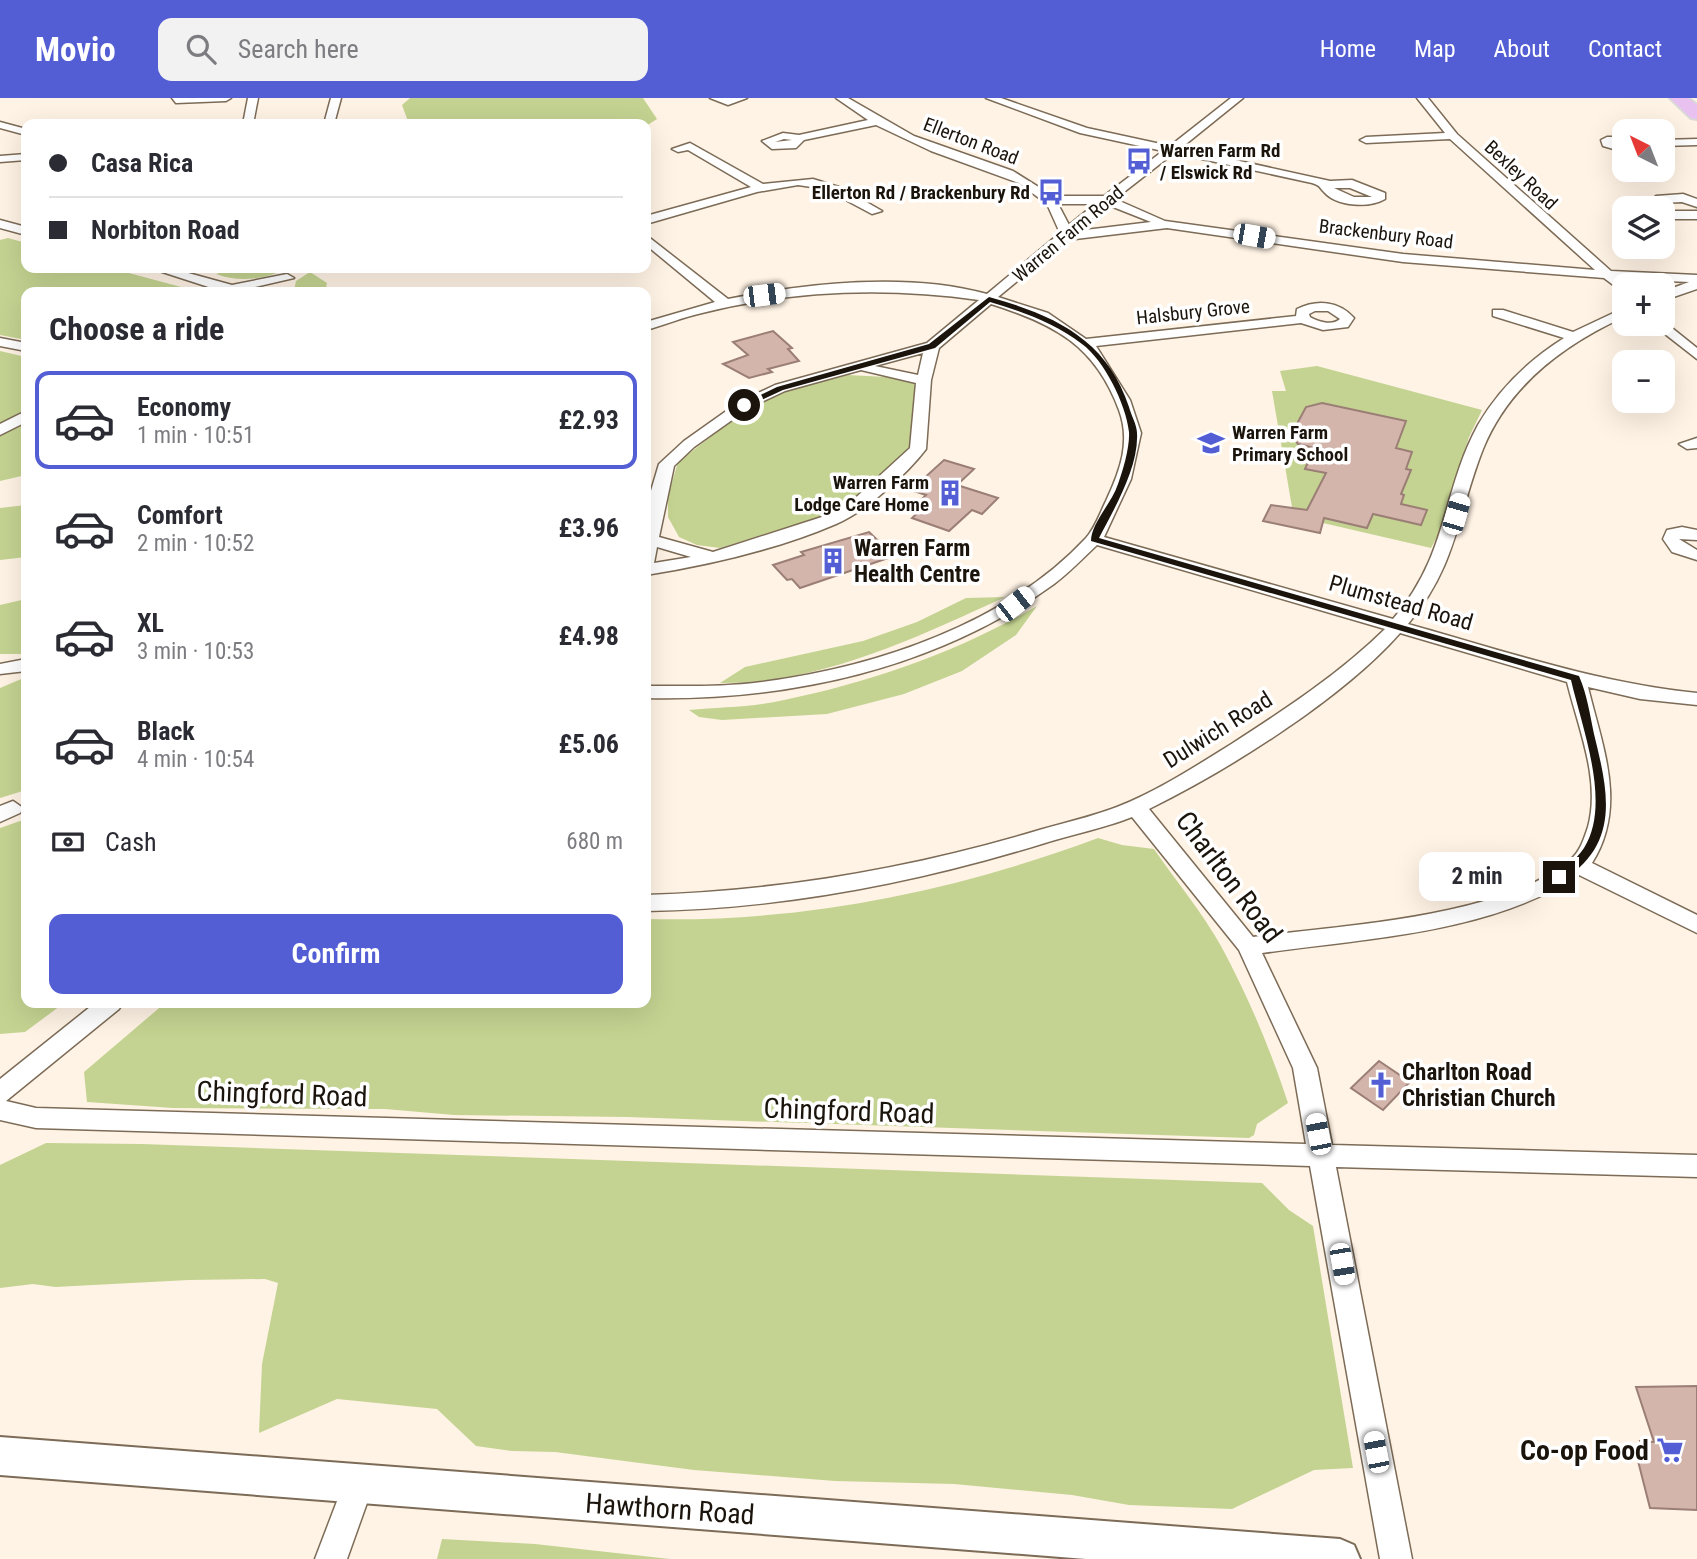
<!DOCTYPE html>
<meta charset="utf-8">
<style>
body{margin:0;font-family:"Roboto Condensed",sans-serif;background:#f2f2f3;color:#2b2b33;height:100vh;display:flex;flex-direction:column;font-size:26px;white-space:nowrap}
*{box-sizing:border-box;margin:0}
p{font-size:23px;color:#7c7c81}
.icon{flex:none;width:38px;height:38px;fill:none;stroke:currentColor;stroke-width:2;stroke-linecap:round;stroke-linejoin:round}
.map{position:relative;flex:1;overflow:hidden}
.drawer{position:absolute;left:21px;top:189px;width:630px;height:721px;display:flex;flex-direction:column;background:#fff;border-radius:14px;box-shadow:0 7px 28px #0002}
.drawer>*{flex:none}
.guide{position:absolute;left:21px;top:21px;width:630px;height:154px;border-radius:14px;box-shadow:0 7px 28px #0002;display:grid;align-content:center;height:154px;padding:0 28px;background:#fff}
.needle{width:46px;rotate:318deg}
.buttons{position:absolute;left:1612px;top:21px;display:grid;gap:14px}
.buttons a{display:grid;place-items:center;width:63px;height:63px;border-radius:14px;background:#fff;box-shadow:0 7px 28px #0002;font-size:35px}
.end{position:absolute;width:32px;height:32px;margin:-16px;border:9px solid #1b140c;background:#fff;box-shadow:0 0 0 4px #fff}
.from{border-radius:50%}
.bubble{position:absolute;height:49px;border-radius:14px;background:#fff;box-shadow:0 7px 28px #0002;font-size:23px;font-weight:700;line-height:49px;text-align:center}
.car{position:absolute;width:21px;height:42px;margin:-21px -10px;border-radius:9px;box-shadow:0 0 5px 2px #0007;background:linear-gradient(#fff 24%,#345 0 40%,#fff 0 76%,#345 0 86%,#fff 0)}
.guide b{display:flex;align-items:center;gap:24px;height:66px;font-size:26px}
.guide b+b{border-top:2px solid #e1e1e2}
.guide i{width:18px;height:18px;background:#2b2b33}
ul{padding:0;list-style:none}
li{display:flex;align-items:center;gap:21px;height:98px;margin:0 14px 10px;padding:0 14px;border:4px solid transparent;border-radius:14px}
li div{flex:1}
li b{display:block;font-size:26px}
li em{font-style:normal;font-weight:700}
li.selected{border-color:#535ed5}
li>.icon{width:63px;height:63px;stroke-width:1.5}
h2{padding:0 28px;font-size:32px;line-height:84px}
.pay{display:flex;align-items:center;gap:18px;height:77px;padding:0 28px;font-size:26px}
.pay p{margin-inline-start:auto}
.action{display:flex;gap:14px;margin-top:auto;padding:14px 28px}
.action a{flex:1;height:80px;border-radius:14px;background:#535ed5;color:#fff;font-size:28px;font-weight:700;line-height:80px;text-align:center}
header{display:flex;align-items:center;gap:42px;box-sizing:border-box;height:98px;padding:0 35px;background:#535ed5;color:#fff}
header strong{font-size:33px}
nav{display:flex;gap:38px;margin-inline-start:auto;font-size:24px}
.search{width:490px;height:63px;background:#f2f2f3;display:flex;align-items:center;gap:18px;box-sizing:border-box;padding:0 24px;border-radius:14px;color:#7c7c81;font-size:26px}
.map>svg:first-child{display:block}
.green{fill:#c4d391}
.building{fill:#d3b5ab;stroke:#9b7e75;stroke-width:2}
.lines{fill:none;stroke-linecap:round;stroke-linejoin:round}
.minor-casing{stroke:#7c6b56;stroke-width:3}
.tertiary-casing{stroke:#7c6b56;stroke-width:4}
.primary-casing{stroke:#dbd9d8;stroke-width:4}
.minor{fill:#fff;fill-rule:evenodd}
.tertiary{fill:#fff;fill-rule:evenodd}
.primary{fill:#e8c1f1;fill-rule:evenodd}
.route{fill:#1b140c}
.labels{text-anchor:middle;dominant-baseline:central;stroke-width:7;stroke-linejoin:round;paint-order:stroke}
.far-street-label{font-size:19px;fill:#1b140c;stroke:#fff}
.far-poi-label{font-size:19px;font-weight:bold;fill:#1b140c;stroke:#fff;text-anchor:start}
.poi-label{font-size:23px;font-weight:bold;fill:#1b140c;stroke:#fff;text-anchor:start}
.street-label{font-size:23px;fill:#1b140c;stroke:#fff}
.near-street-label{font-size:28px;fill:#1b140c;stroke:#fff}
.near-poi-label{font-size:28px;font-weight:bold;fill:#1b140c;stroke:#fff;text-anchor:end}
</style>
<header>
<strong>Movio</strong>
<div class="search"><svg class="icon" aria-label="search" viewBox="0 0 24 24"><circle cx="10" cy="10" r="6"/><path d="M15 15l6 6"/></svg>Search here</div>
<nav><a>Home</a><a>Map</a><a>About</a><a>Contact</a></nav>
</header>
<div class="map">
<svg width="1697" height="1461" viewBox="0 0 1697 1461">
<rect width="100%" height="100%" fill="#fff3e5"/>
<g class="green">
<path d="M410 0H643L657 21 646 28 409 26 402 7Z"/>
<path d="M8 140 26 145V170H110L200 194H26V242L0 237V142Z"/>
<path d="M238 170H289C266 181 240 185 216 176Z"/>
<path d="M310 174 327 185 325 194 294 192 296 183Z"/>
<path d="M0 253 26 259V313L0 327Z"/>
<path d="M1317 268 1482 312 1469 339 1438 437 1431 450 1323 425 1325 416 1292 409 1272 293H1286L1280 273Z"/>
<path d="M848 277 886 279 915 286V332L910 350 853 401 829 416 720 450 697 447 679 439 668 419V398L678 364 748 310 782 294Z"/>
<path d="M26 322V377L0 383V336Z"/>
<path d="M26 407V459L0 462V410Z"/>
<path d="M1005 499C916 540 820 586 720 585L745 569 863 543 917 524 966 500Z"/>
<path d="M26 501V556H0V507Z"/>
<path d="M1037 508 1016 537 962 573 904 596 827 616 722 622 699 619 689 612C720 609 754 609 784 602 876 583 957 554 1037 508Z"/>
<path d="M26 579V692L0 700V590Z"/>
<path d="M26 721V905H64L25 934 0 936V730Z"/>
<path d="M1098 740 1122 747 1154 751C1176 783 1202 814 1221 848 1248 898 1270 950 1288 1005L1257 1026 1254 1037 1249 1040 627 1019 454 1017 385 1011 173 1010 87 1004 84 974 165 905H646V821C801 825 953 794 1098 740Z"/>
<path d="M46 1045 142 1046 1262 1085 1289 1112 1313 1128 1353 1370 1314 1372 1232 1411 1129 1407 1072 1397 954 1386 835 1383 694 1372 555 1354 512 1353 476 1348 437 1311 337 1301 259 1335 262 1266 278 1185 265 1181 189 1182 55 1189 33 1186 0 1190V1067Z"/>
<path d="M442 1441 535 1446 670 1461H437Z"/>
</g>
<g class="building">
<path d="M773 233 792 250 788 251 799 263 768 271 772 274 749 280 723 266 748 257 733 244Z"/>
<path d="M1322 305 1406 323 1396 350 1412 354 1406 371 1411 372 1401 396 1404 397 1401 406 1427 412 1421 427 1373 416 1367 430 1324 420 1320 435 1263 423 1271 407 1307 412 1326 375 1305 371 1314 350 1298 346 1291 337 1306 309Z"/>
<path d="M944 362 974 371 957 387 998 400 982 416 972 412 949 433 912 420 925 408 917 406 926 397 911 392Z"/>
<path d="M869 434 894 458 800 490 792 481 787 482 773 467 804 457 801 454Z"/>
<path d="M1379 963 1410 984 1383 1012 1351 990Z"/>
<path d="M1697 1288V1412L1650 1410 1637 1359H1645L1640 1343 1654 1344 1636 1289Z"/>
</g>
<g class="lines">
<g class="minor-casing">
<g id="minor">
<path d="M172 0H231L226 3 176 5Z"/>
<path d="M248 0H258L253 26H243Z"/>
<path d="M331 0H341L334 26H324Z"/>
<path d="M710 0H747L728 7Z"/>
<path d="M836 0H848L914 38 1013 73 1053 98H1104L1163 53 1080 35 986 0H1001L1087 30 1170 48 1231 0H1243L1181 50 1330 83 1352 82 1385 95V101C1370 110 1337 109 1324 94 1319 89 1321 88 1312 85L1174 55 1115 101 1165 123 1403 156 1595 172 1450 41 1366 45 1360 42 1366 39 1445 35 1417 0H1428L1457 36 1611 173 1697 177V191L1662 203V194L1689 184 1620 181 1628 187H1624V195L1604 180 1403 164 1167 130 1067 142 998 199 1048 215 1086 241 1296 218 1297 211C1317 201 1339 203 1354 220L1348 229 1323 232 1301 225 1096 248 1130 302 1141 335 1131 381 1104 439 1393 521C1449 456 1441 395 1478 327 1499 291 1529 262 1564 240L1493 218V212H1503L1573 234 1624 210V219C1563 247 1509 287 1483 351 1457 417 1457 468 1408 526 1504 553 1598 585 1697 595V607L1640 601 1588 589C1602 648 1628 708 1592 765L1697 817V835L1579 777C1488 836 1367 840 1262 855L1317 970 1332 1047 1697 1057V1079L1336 1069 1412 1461H1380L1310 1068 36 1030 0 1022V981L95 905H123L119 911 6 1003 36 1010 1306 1046 1293 970 1239 852 1132 719C1104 730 1074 736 1045 745 915 785 783 811 646 813V797C780 793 908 771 1036 733 1063 725 1091 719 1117 709 1158 693 1196 668 1233 645 1287 610 1339 576 1385 531L1097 447C1083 460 1069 475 1054 486 936 571 789 603 646 600V588C685 588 724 589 762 584 876 569 1006 526 1086 440 1095 430 1100 415 1106 403 1120 373 1131 344 1119 312 1095 247 1054 226 991 206L939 250 931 282 926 351C907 376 865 414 836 426 778 451 708 467 646 477L648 403 659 366 684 343 739 304 775 287 927 245 979 202C886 189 794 192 702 215 683 219 665 227 646 232V224L715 204 646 147V137L728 201C807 185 908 174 987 196L1060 135 1047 106 1019 85 931 53 876 27 804 42 796 50 772 51 762 43 783 35 799 37 868 22ZM784 41 792 42 775 44ZM1334 90H1350L1372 99H1354ZM1058 106H1095L1069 127ZM1108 107 1151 124 1077 133ZM1315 213H1328L1340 221C1332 228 1319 224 1310 219L1309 216ZM923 255 918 277 875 268ZM861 272 916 285 910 350 851 404 825 418 713 454 659 439 674 368 694 349 749 310 785 293ZM657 449 691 459 654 465ZM1400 535 1567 584C1578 629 1601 682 1588 729 1584 741 1580 754 1570 762 1501 820 1342 827 1253 839L1149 711C1228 672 1342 601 1400 535Z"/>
<path d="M0 24 26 31V37L0 30Z"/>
<path d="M1607 39H1624V45H1617L1624 47V54L1603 48 1601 42Z"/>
<path d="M1697 41V47L1662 48V42Z"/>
<path d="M690 45 763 86 813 81 842 90 882 113 872 116 825 91 798 87 757 94 646 126V118L751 89 688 52 678 54 672 51Z"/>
<path d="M26 56V62L0 64V58Z"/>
<path d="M1683 96 1697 101V109L1682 104 1662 105 1674 113H1697V121H1672L1662 117V110H1654L1650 105 1656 98Z"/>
<path d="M0 122 26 129V137L0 130Z"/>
<path d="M150 170H170L232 187 287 176 294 180 246 191 249 194H224Z"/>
<path d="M1662 222 1697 250V261L1656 229 1654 226H1662Z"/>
<path d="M0 240 26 245V253L0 248Z"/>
<path d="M26 313V324L0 337V326Z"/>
<path d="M1697 340V350L1687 351 1679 346Z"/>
<path d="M1682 429 1697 432V442L1679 441 1697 452V462L1672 454 1663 441 1667 432Z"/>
<path d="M26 561V573L0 576V566Z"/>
<path d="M13 703 23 710 20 715 0 724V708Z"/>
<path d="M358 1373 369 1377 373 1388 347 1461H315L347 1377Z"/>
</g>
</g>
<g class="tertiary-casing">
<path id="tertiary" d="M0 1339 1340 1441 1354 1447 1360 1461H1086L0 1377Z"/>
</g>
<g class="primary-casing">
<path id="primary" d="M1670 0H1688L1697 7V21L1691 20Z"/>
</g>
<use href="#minor" class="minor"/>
<use href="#tertiary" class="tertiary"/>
<use href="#primary" class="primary"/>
</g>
<path class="route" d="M989 199C1054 217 1107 241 1129 309 1131 317 1137 327 1137 335 1139 369 1114 411 1099 440L1579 578C1587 596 1590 617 1594 636 1608 693 1621 745 1563 782L1553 779C1563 768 1575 764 1584 750 1612 706 1582 630 1571 582L1091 443C1091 425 1112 405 1118 386 1123 373 1130 348 1129 334 1126 306 1104 262 1082 246 1055 225 1021 213 990 204L935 250 783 292 746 309 740 307 777 289 929 246Z"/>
<defs>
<g id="bus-bare" transform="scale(2.1)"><path d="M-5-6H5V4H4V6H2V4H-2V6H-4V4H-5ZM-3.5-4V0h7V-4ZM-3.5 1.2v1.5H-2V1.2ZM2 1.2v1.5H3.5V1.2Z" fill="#535ed5" stroke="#fff" stroke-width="2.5" paint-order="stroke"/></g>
<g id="school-bare" transform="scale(2.1)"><path d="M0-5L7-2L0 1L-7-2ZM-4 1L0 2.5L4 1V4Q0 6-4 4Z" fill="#535ed5" stroke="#fff" stroke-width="2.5" paint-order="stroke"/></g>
<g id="building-bare" transform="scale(2.1)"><path d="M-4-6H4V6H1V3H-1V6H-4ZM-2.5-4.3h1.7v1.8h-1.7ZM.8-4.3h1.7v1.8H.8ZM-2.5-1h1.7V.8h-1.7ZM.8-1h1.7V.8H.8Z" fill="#535ed5" stroke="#fff" stroke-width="2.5" paint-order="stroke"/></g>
<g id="church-bare" transform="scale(2.1)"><path d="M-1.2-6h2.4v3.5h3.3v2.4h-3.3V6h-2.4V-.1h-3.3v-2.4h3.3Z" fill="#535ed5" stroke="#fff" stroke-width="2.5" paint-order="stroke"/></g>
<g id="supermarket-bare" transform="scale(2.1)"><path d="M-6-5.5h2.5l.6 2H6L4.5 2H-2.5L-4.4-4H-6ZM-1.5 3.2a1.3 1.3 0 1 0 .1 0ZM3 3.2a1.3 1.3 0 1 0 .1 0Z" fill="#535ed5" stroke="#fff" stroke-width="2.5" paint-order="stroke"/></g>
</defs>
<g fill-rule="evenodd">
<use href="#bus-bare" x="1139" y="63"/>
<use href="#bus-bare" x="1051" y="94"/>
<use href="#school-bare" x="1211" y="345"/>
<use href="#building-bare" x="950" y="395"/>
<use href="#building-bare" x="833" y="463"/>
<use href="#church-bare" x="1381" y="987"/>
<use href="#supermarket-bare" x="1670" y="1352"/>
</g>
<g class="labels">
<g class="far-street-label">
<text transform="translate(971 43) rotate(21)">Ellerton Road</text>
<text transform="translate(1521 77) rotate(43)">Bexley Road</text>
<text transform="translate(1068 136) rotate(-40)">Warren Farm Road</text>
<text transform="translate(1386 136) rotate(7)">Brackenbury Road</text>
<text transform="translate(1193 214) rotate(-6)">Halsbury Grove</text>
</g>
<g class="far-poi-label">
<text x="1160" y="52">Warren Farm Rd<tspan x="1160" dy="22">/ Elswick Rd</tspan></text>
<text x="1030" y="94" text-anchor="end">Ellerton Rd / Brackenbury Rd</text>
<text x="1232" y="334">Warren Farm<tspan x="1232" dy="22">Primary School</tspan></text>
<text x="929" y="384" text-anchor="end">Warren Farm<tspan x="929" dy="22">Lodge Care Home</tspan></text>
</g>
<g class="poi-label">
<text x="854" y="450">Warren Farm<tspan x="854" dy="26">Health Centre</tspan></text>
<text x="1402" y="974">Charlton Road<tspan x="1402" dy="26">Christian Church</tspan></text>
</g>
<g class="street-label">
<text transform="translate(1401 505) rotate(16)">Plumstead Road</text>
<text transform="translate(1218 632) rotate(-32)">Dulwich Road</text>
</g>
<g class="near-street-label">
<text transform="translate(1229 779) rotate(53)">Charlton Road</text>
<text transform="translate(282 996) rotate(2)">Chingford Road</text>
<text transform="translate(849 1013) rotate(2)">Chingford Road</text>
<text transform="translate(670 1411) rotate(4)">Hawthorn Road</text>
</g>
<g class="near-poi-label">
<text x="1649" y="1352">Co-op Food</text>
</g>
</g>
</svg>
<div class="buttons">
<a><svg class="needle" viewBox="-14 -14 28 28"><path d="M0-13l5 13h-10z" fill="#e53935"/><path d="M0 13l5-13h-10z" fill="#7c7c81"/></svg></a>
<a><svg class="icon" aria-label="layers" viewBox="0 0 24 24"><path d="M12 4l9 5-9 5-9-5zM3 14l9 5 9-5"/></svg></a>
<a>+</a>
<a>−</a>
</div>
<i class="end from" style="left:744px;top:307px"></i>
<i class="end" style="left:1559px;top:779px"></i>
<div class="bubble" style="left:1419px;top:754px;width:116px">2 min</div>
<i class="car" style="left:1254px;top:138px;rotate:100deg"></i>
<i class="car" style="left:764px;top:197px;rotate:83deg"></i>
<i class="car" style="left:1456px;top:416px;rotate:16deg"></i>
<i class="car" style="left:1015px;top:506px;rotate:52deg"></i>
<i class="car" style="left:1318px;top:1036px;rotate:349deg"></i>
<i class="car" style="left:1342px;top:1166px;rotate:170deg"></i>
<i class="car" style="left:1376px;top:1354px;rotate:349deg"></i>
<div class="guide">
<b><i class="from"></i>Casa Rica</b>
<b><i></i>Norbiton Road</b>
</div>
<section class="drawer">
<h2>Choose a ride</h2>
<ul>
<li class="selected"><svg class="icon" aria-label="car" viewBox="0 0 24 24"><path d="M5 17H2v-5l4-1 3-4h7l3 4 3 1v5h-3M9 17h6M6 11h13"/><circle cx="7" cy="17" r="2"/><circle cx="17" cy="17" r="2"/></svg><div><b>Economy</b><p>1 min · 10:51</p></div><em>£2.93</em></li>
<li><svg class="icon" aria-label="car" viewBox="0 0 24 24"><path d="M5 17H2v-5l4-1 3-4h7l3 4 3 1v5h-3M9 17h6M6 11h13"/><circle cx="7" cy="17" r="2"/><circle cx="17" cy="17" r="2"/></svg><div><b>Comfort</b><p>2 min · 10:52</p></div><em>£3.96</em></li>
<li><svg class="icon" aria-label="car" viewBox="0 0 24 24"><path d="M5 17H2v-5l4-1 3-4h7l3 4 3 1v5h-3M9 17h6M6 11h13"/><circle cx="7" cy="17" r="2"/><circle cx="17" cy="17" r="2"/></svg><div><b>XL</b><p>3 min · 10:53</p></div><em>£4.98</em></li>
<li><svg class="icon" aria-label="car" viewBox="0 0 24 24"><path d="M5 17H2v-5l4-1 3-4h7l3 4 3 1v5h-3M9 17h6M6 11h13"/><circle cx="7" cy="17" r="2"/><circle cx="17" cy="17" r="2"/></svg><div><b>Black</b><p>4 min · 10:54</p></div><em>£5.06</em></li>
</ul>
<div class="pay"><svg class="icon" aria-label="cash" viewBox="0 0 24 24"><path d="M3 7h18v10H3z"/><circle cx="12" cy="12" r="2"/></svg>Cash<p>680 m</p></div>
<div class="action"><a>Confirm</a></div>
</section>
</div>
